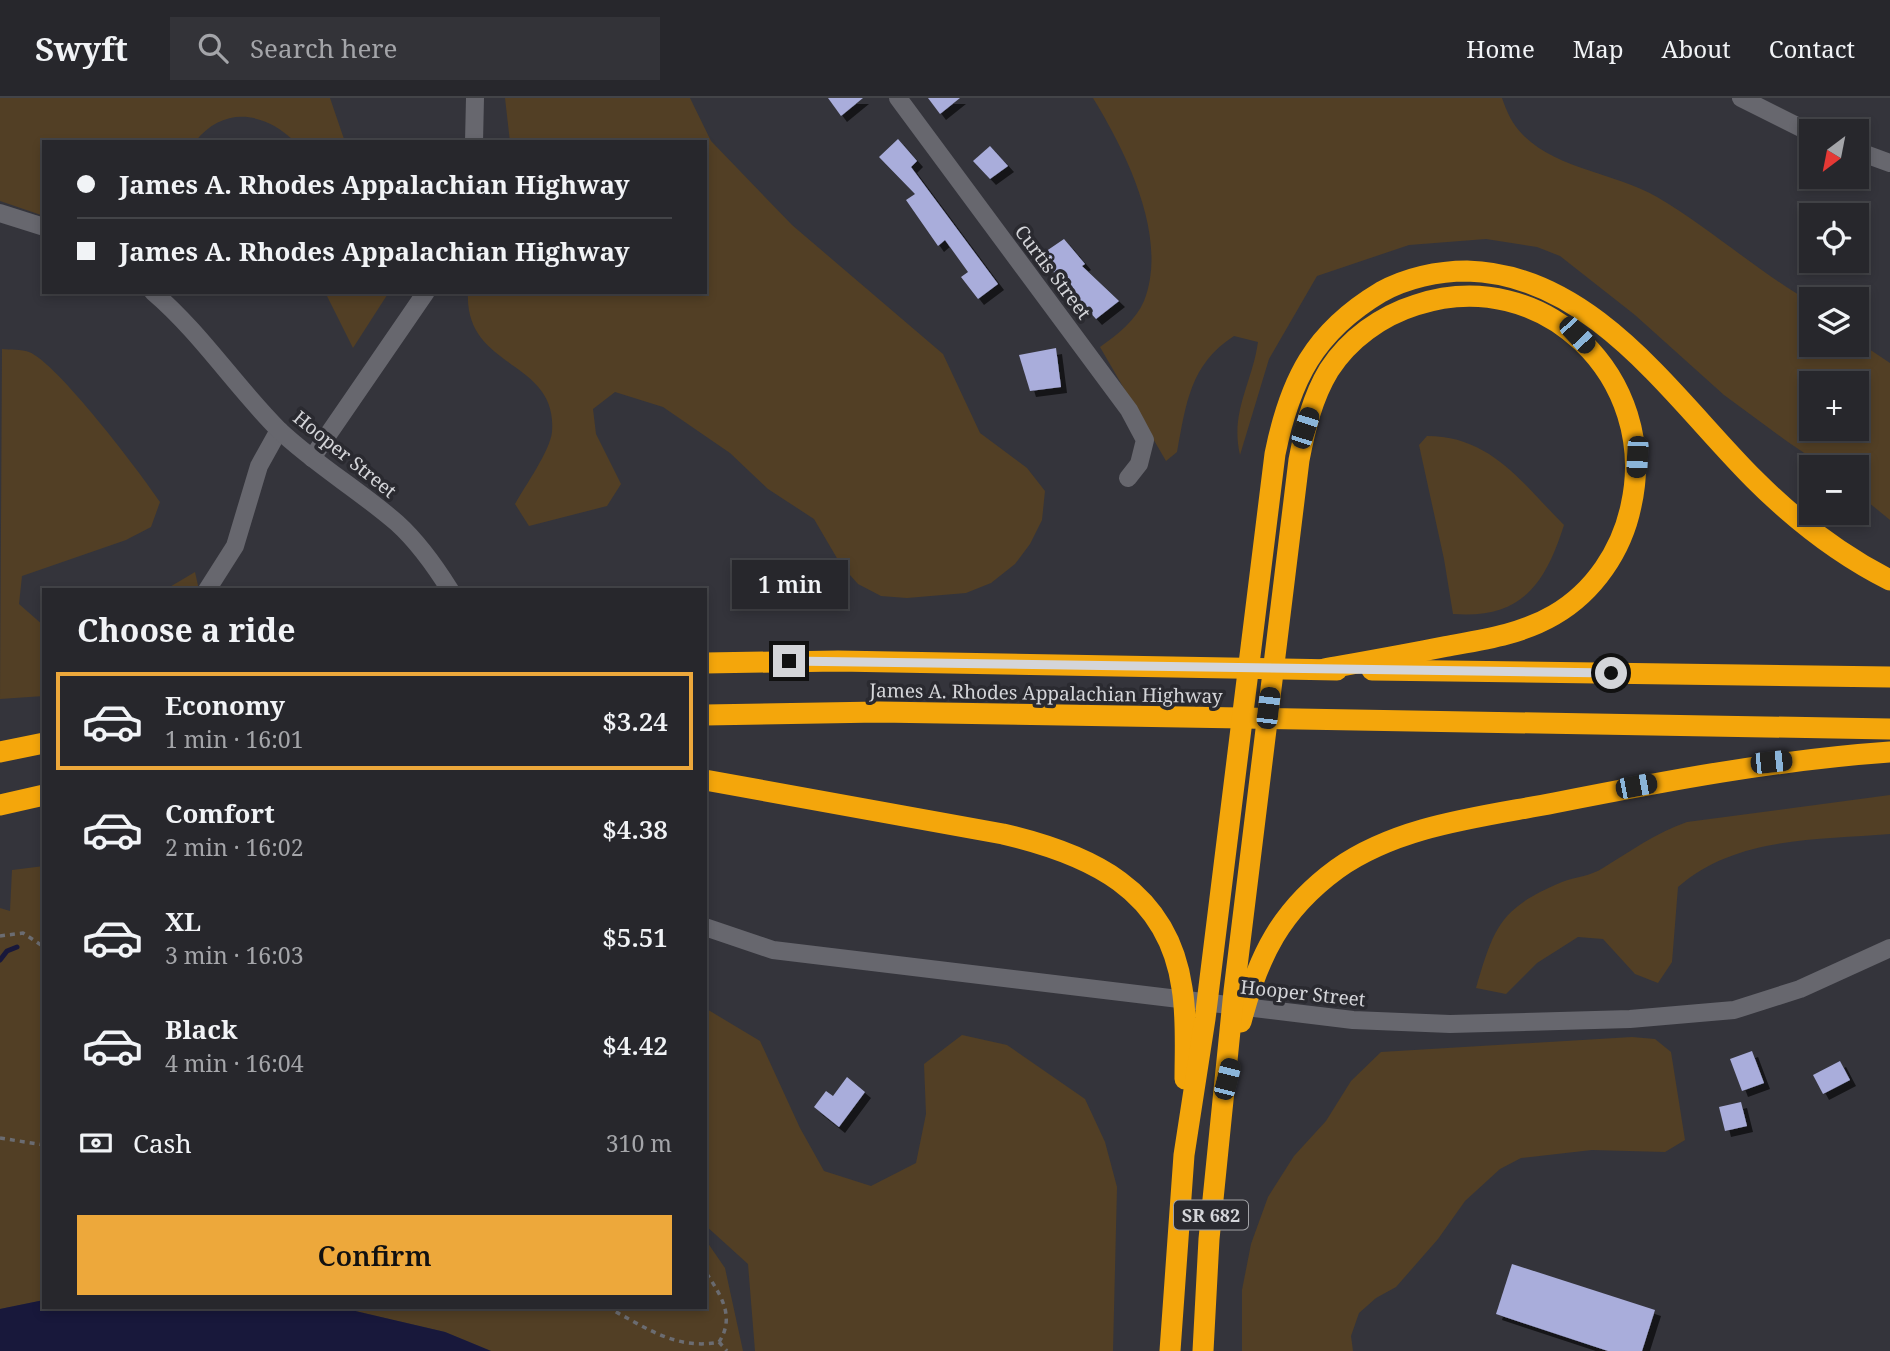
<!DOCTYPE html>
<meta charset="utf-8">
<style>
body{margin:0;font-family:"Noto Serif",serif;background:#333338;color:#f1f3f6;height:100vh;display:flex;flex-direction:column;font-size:26px;white-space:nowrap}
*{box-sizing:border-box;margin:0}
p{font-size:23px;color:#a4a5a9}
.icon{flex:none;width:38px;height:38px;fill:none;stroke:currentColor;stroke-width:2;stroke-linecap:round;stroke-linejoin:round}
.map{position:relative;flex:1;overflow:hidden}
.drawer{position:absolute;left:42px;top:490px;width:665px;height:721px;display:flex;flex-direction:column;background:#27272c;border-radius:0px;box-shadow:0 4px 10px #0003,0 0 0 2px #434448}
.drawer>*{flex:none}
.hud{position:absolute;left:42px;top:42px;width:665px;height:154px;border-radius:0px;box-shadow:0 4px 10px #0003,0 0 0 2px #434448;display:grid;align-content:center;height:154px;padding:0 35px;background:#27272c}
.needle{width:46px;rotate:212deg}
.buttons{position:absolute;left:1799px;top:21px;display:grid;gap:14px}
.buttons a{display:grid;place-items:center;width:70px;height:70px;border-radius:0px;background:#27272c;box-shadow:0 4px 10px #0003,0 0 0 2px #434448;font-size:35px}
.end{position:absolute;width:32px;height:32px;margin:-16px;border:9px solid #d4d5d9;background:#111;box-shadow:0 0 0 4px #111}
.from{border-radius:50%}
.bubble{position:absolute;height:49px;border-radius:0px;background:#27272c;box-shadow:0 4px 10px #0003,0 0 0 2px #434448;font-size:23px;font-weight:600;line-height:49px;text-align:center}
.car{position:absolute;width:21px;height:42px;margin:-21px -10px;border-radius:9px;box-shadow:0 0 5px 2px #0007;background:linear-gradient(#222 24%,#8ab4d8 0 40%,#222 0 76%,#8ab4d8 0 86%,#222 0)}
.hud b{display:flex;align-items:center;gap:24px;height:66px;font-size:26px}
.hud b+b{border-top:2px solid #434448}
.hud i{width:18px;height:18px;background:#f1f3f6}
ul{padding:0;list-style:none}
li{display:flex;align-items:center;gap:21px;height:98px;margin:0 14px 10px;padding:0 21px;border:4px solid transparent;border-radius:0px}
li div{flex:1}
li b{display:block;font-size:26px}
li em{font-style:normal;font-weight:600}
li.selected{border-color:#eda83b}
li>.icon{width:63px;height:63px;stroke-width:1.5}
h2{padding:0 35px;font-size:32px;line-height:84px}
.pay{display:flex;align-items:center;gap:18px;height:77px;padding:0 35px;font-size:26px}
.pay p{margin-inline-start:auto}
.cta{display:flex;gap:14px;margin-top:auto;padding:14px 35px}
.cta a{flex:1;height:80px;border-radius:0px;background:#eda83b;color:#111;font-size:28px;font-weight:600;line-height:80px;text-align:center}
header{display:flex;align-items:center;gap:42px;box-sizing:border-box;height:98px;padding:0 35px;background:#27272c;border-bottom:2px solid #434448}
header strong{font-size:33px}
nav{display:flex;gap:38px;margin-inline-start:auto;font-size:24px}
.search{width:490px;height:63px;background:#333338;display:flex;align-items:center;gap:18px;box-sizing:border-box;padding:0 24px;border-radius:0px;color:#a4a5a9;font-size:26px}
.map>svg:first-child{display:block}
.green{fill:#523f25;fill-rule:evenodd}
.water{fill:#18183b}
.lines{fill:none;stroke-linecap:round;stroke-linejoin:round}
.stream{stroke:#18183b;stroke-width:5}
.building{fill:#a9addb;filter:url(#shadow)}
.path{stroke:#6b6c71;stroke-width:3.5;stroke-dasharray:5 5;stroke-linecap:butt}
.minor{stroke:#67676e;stroke-width:18}
.tertiary{stroke:#67676e;stroke-width:18}
.motorway{stroke:#f4a60b;stroke-width:21}
.route{stroke:#d4d5d9;stroke-width:9}
.labels{text-anchor:middle;dominant-baseline:central;stroke-width:7;stroke-linejoin:round;paint-order:stroke}
.shield{fill:#2a2a30;stroke:#a1a2a6;stroke-width:2}
.shield-label{font-size:18px;font-weight:bold;fill:#d4d5d9}
.street-label{font-size:19px;fill:#d4d5d9;stroke:#2a2a30}
</style>
<header>
<strong>Swyft</strong>
<div class="search"><svg class="icon" aria-label="search" viewBox="0 0 24 24"><circle cx="10" cy="10" r="6"/><path d="M15 15l6 6"/></svg>Search here</div>
<nav><a>Home</a><a>Map</a><a>About</a><a>Contact</a></nav>
</header>
<div class="map">
<svg width="1890" height="1253" viewBox="0 0 1890 1253">
<defs>
<filter id="shadow"><feDropShadow dx="6" dy="6" stdDeviation="0" flood-color="#0009"/></filter>
</defs>
<rect width="100%" height="100%" fill="#34343b"/>
<g class="green">
<path d="M0 0H330L345 44H295C264 13 223 8 195 44H44V118L0 103Z"/>
<path d="M505 0H690L711 43 792 127 943 256 980 335 1027 370 1045 393 1042 422 1030 446 1015 466 991 485 966 495 907 500 881 498 858 486 841 467 814 421 768 391 730 355 663 309 615 294 593 311 596 336 621 386 607 408 529 428 515 406C525 388 550 353 552 334 558 260 464 273 468 194H705V44H510Z"/>
<path d="M1093 0H1502C1507 14 1512 26 1523 37 1558 72 1616 75 1657 99 1711 131 1757 173 1811 204V247H1857V243L1890 265V422L1857 395V369H1825L1788 344 1724 297 1635 217 1560 158 1537 149 1486 141 1409 147 1317 178 1269 261 1240 357C1230 314 1252 286 1258 244L1234 238C1190 266 1186 306 1177 354L1166 363 1100 249C1117 237 1136 222 1144 203 1169 139 1126 54 1093 0ZM1811 285H1857V331H1811Z"/>
<path d="M325 194H389L353 250Z"/>
<path d="M2 251C10 252 21 251 29 254 57 265 140 374 160 404L151 429 126 442 22 478 19 506 44 528V598L0 601Z"/>
<path d="M1427 338C1491 338 1522 385 1564 427 1545 487 1521 521 1453 516L1444 461 1419 347Z"/>
<path d="M195 474 199 492H167L168 490Z"/>
<path d="M1890 697V736C1818 742 1736 738 1678 789L1672 864 1658 885 1635 876 1603 841 1578 839 1537 865 1506 896 1476 890C1494 829 1500 810 1562 784 1575 779 1591 778 1603 770 1631 753 1655 735 1687 724Z"/>
<path d="M44 768V1202L0 1211V810L10 813 12 772Z"/>
<path d="M705 910 760 943 800 1030 824 1073 871 1088 916 1065 926 1016 924 966 962 937 1007 947 1085 1001 1105 1044 1117 1089 1113 1253H755L748 1166 705 1127Z"/>
<path d="M1632 939 1655 941 1671 954 1685 1042 1665 1054 1592 1052 1521 1060 1500 1071 1465 1103 1438 1141 1396 1189 1376 1200 1359 1215 1351 1238 1353 1253H1242V1192L1251 1146 1268 1099 1294 1058 1326 1023 1351 983 1381 954Z"/>
<path d="M705 1141 725 1170 743 1253H491L445 1234 338 1209H705Z"/>
</g>
<path class="water" d="M44 1202V1209H338L445 1234 491 1253H0V1211Z"/>
<g class="lines">
<path class="stream" d="M0 862 7 853 17 849"/>
</g>
<g class="building">
<path d="M828 0H863L841 18Z"/>
<path d="M928 0H960L940 16Z"/>
<path d="M898 41 917 63 911 69 998 186 978 201 961 179 968 174 945 142 938 148 906 102 915 96 879 59Z"/>
<path d="M990 48 1008 68 990 81 973 63Z"/>
<path d="M1064 141 1085 166 1082 168 1119 203 1096 221 1039 158Z"/>
<path d="M1056 250 1061 289 1030 293 1019 257Z"/>
<path d="M1752 953 1764 985 1742 993 1730 961Z"/>
<path d="M1840 963 1850 982 1823 996 1813 977Z"/>
<path d="M847 979 865 994 839 1029 814 1009 826 993 833 998Z"/>
<path d="M1741 1004 1747 1028 1725 1033 1719 1009Z"/>
<path d="M1512 1166 1655 1212 1642 1253H1608L1496 1216Z"/>
</g>
<g class="lines">
<g class="path">
<path d="M0 838 23 835 44 849"/>
<path d="M0 1040 44 1047"/>
<path d="M607 1209C643 1228 677 1253 719 1244 736 1218 720 1196 705 1173"/>
<path d="M719 1244 727 1253"/>
</g>
<g class="minor">
<path d="M898 0 1129 312 1145 342 1139 366 1128 380"/>
<path d="M474 44 475 0"/>
<path d="M312 360 426 194"/>
<path d="M207 492 235 448 259 368 279 332"/>
</g>
<g class="tertiary">
<path d="M1741 0 1811 35"/>
<path d="M1857 53 1890 65"/>
<path d="M0 115 44 129"/>
<path d="M153 194C201 235 235 288 279 332 316 367 359 392 397 425 418 444 435 468 450 492"/>
<path d="M705 829 773 852 1353 922 1450 926 1630 921 1734 912 1800 891 1890 850"/>
</g>
<g class="motorway">
<path d="M705 565 838 563 1337 572"/>
<path d="M1372 572 1890 579"/>
<path d="M705 617 879 614 1890 631"/>
<path d="M0 654 44 645"/>
<path d="M705 682 1003 736C1089 756 1168 791 1182 890 1187 920 1185 951 1185 981"/>
<path d="M0 707 44 697"/>
<path d="M1241 924C1258 858 1281 812 1337 771 1399 727 1482 719 1554 705 1666 683 1776 662 1890 654"/>
<path d="M1170 1253 1184 1057 1205 921 1275 356C1290 282 1314 234 1381 194 1406 180 1438 173 1467 173 1593 176 1673 300 1754 381 1794 421 1840 457 1890 482"/>
<path d="M1203 1253 1209 1141 1234 893 1299 362C1305 331 1312 300 1329 272 1349 241 1381 218 1416 207 1543 165 1660 280 1631 408 1622 452 1594 494 1554 517 1520 537 1481 542 1443 549 1403 557 1363 564 1324 571"/>
</g>
</g>
<g class="lines">
<path class="route" d="M789 563 1611 575"/>
</g>
<g class="labels">
<rect class="shield" x="1174" y="1102.5" width="74" height="29" rx="5"/>
<g class="shield-label">
<text x="1211" y="1117">SR 682</text>
</g>
<g class="street-label">
<text transform="translate(1053 174) rotate(53)">Curtis Street</text>
<text transform="translate(345 356) rotate(39)">Hooper Street</text>
<text transform="translate(1046 595) rotate(1)">James A. Rhodes Appalachian Highway</text>
<text transform="translate(1303 895) rotate(6)">Hooper Street</text>
</g>
</g>
</svg>
<div class="buttons">
<a><svg class="needle" viewBox="-14 -14 28 28"><path d="M0-13l5 13h-10z" fill="#e53935"/><path d="M0 13l5-13h-10z" fill="#a4a5a9"/></svg></a>
<a><svg class="icon" aria-label="locate" viewBox="0 0 24 24"><circle cx="12" cy="12" r="6"/><path d="M12 2v4M12 18v4M2 12h4M18 12h4"/></svg></a>
<a><svg class="icon" aria-label="layers" viewBox="0 0 24 24"><path d="M12 4l9 5-9 5-9-5zM3 14l9 5 9-5"/></svg></a>
<a>+</a>
<a>−</a>
</div>
<i class="end from" style="left:1611px;top:575px"></i>
<i class="end" style="left:789px;top:563px"></i>
<div class="bubble" style="left:732px;top:462px;width:116px">1 min</div>
<i class="car" style="left:1577px;top:237px;rotate:137deg"></i>
<i class="car" style="left:1305px;top:330px;rotate:18deg"></i>
<i class="car" style="left:1637px;top:359px;rotate:183deg"></i>
<i class="car" style="left:1268px;top:610px;rotate:7deg"></i>
<i class="car" style="left:1771px;top:664px;rotate:84deg"></i>
<i class="car" style="left:1636px;top:688px;rotate:79deg"></i>
<i class="car" style="left:1227px;top:981px;rotate:14deg"></i>
<div class="hud">
<b><i class="from"></i>James A. Rhodes Appalachian Highway</b>
<b><i></i>James A. Rhodes Appalachian Highway</b>
</div>
<section class="drawer">
<h2>Choose a ride</h2>
<ul>
<li class="selected"><svg class="icon" aria-label="car" viewBox="0 0 24 24"><path d="M5 17H2v-5l4-1 3-4h7l3 4 3 1v5h-3M9 17h6M6 11h13"/><circle cx="7" cy="17" r="2"/><circle cx="17" cy="17" r="2"/></svg><div><b>Economy</b><p>1 min · 16:01</p></div><em>$3.24</em></li>
<li><svg class="icon" aria-label="car" viewBox="0 0 24 24"><path d="M5 17H2v-5l4-1 3-4h7l3 4 3 1v5h-3M9 17h6M6 11h13"/><circle cx="7" cy="17" r="2"/><circle cx="17" cy="17" r="2"/></svg><div><b>Comfort</b><p>2 min · 16:02</p></div><em>$4.38</em></li>
<li><svg class="icon" aria-label="car" viewBox="0 0 24 24"><path d="M5 17H2v-5l4-1 3-4h7l3 4 3 1v5h-3M9 17h6M6 11h13"/><circle cx="7" cy="17" r="2"/><circle cx="17" cy="17" r="2"/></svg><div><b>XL</b><p>3 min · 16:03</p></div><em>$5.51</em></li>
<li><svg class="icon" aria-label="car" viewBox="0 0 24 24"><path d="M5 17H2v-5l4-1 3-4h7l3 4 3 1v5h-3M9 17h6M6 11h13"/><circle cx="7" cy="17" r="2"/><circle cx="17" cy="17" r="2"/></svg><div><b>Black</b><p>4 min · 16:04</p></div><em>$4.42</em></li>
</ul>
<div class="pay"><svg class="icon" aria-label="cash" viewBox="0 0 24 24"><path d="M3 7h18v10H3z"/><circle cx="12" cy="12" r="2"/></svg>Cash<p>310 m</p></div>
<div class="cta"><a>Confirm</a></div>
</section>
</div>
